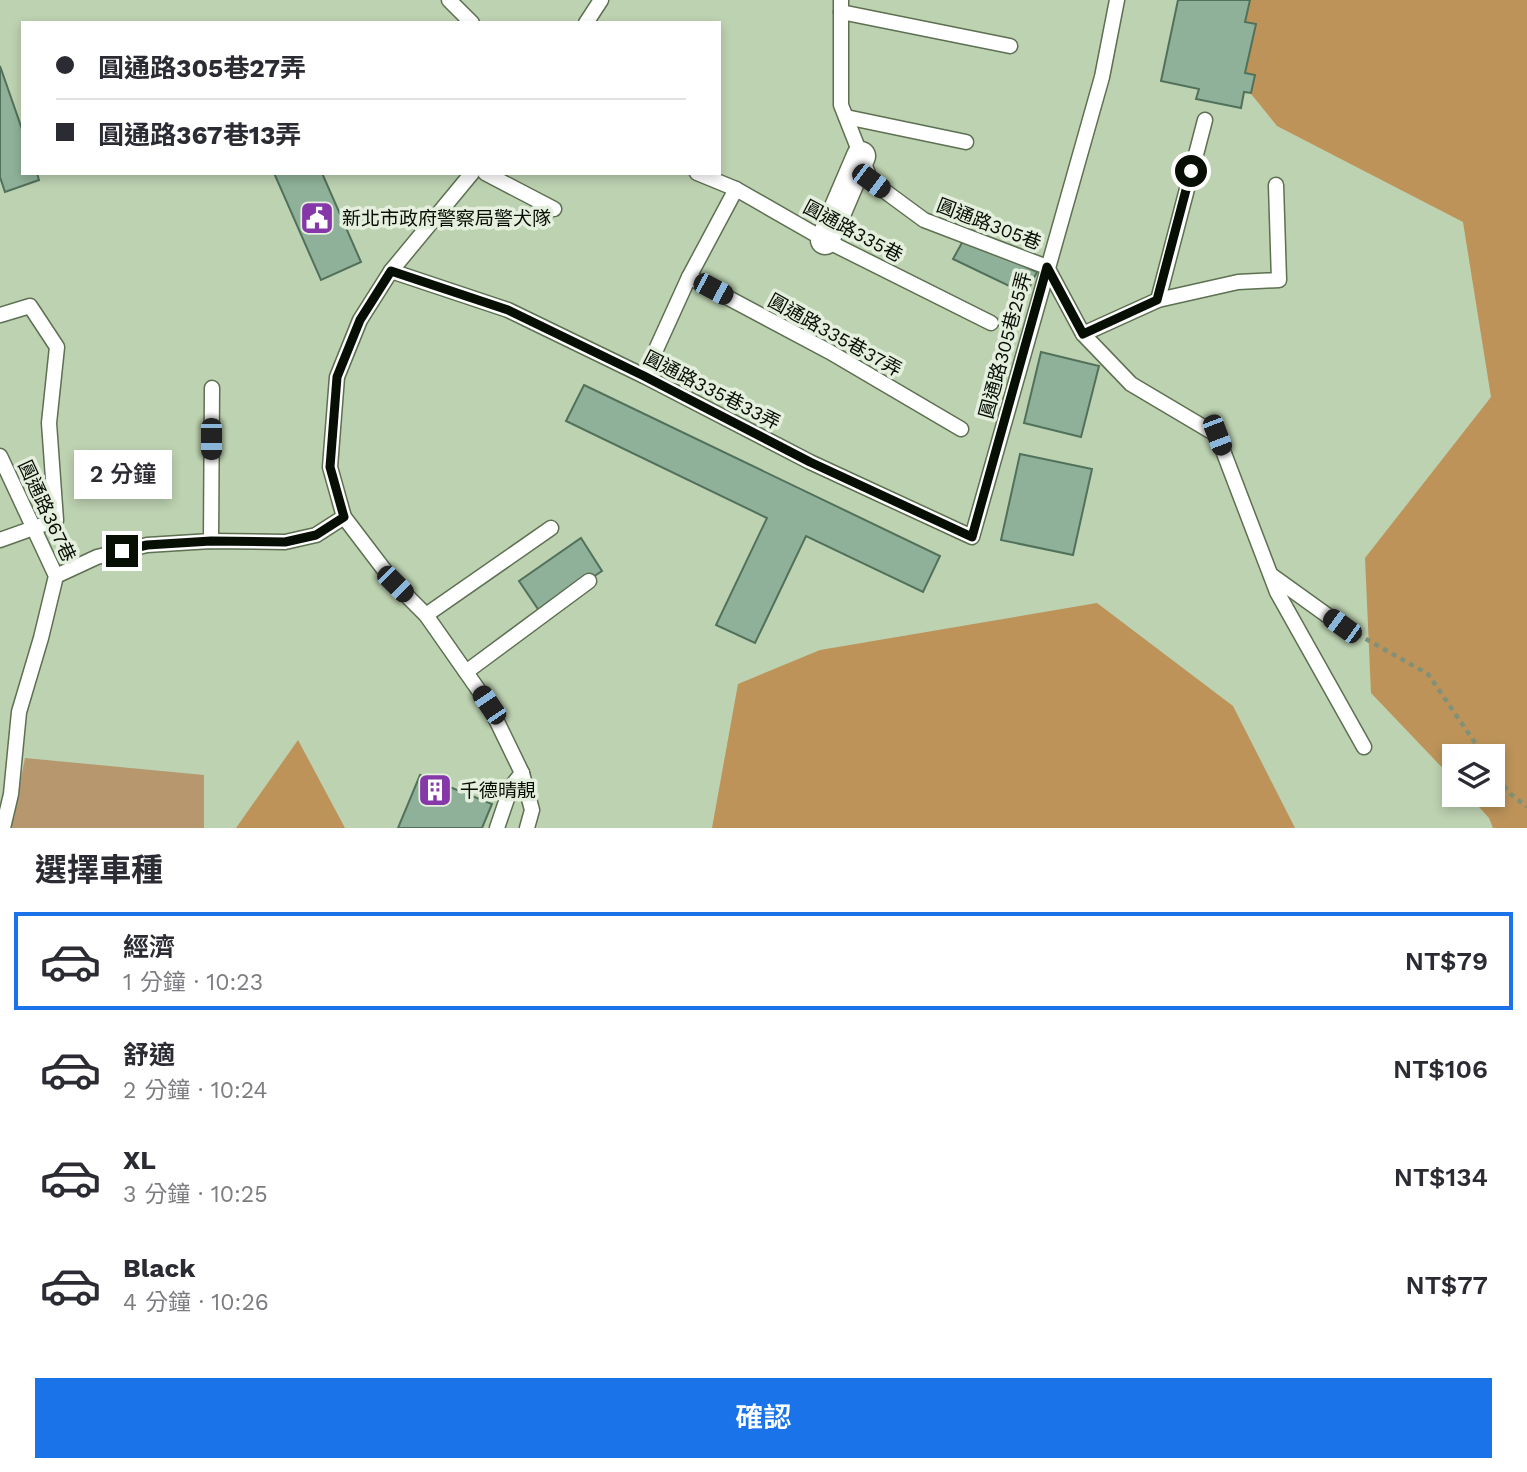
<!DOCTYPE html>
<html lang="zh-TW">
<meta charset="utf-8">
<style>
body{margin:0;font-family:"Work Sans","Noto Sans TC",sans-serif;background:#f7f7f7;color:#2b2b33;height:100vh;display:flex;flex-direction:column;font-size:26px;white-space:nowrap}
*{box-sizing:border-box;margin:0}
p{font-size:23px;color:#7c7c81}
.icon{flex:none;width:38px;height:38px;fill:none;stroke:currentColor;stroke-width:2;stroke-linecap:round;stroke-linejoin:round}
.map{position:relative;height:828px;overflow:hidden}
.drawer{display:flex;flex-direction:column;background:#fff;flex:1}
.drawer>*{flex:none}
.top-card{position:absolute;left:21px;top:21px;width:700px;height:154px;border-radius:0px;box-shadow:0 4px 10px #0003;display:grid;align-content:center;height:154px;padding:0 35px;background:#fff}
.fabs{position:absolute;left:1442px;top:744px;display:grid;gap:14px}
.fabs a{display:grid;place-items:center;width:63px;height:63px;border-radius:0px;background:#fff;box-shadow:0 4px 10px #0003;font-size:35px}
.end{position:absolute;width:32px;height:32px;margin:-16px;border:9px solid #070e04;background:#fff;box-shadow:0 0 0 4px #fff}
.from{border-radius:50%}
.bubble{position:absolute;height:49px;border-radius:0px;background:#fff;box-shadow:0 4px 10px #0003;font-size:23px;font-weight:600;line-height:49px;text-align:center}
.car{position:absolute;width:21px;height:42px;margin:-21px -10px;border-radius:9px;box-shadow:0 0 5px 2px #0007;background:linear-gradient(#222 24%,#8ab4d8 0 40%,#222 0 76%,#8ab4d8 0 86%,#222 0)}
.top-card b{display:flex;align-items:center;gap:24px;height:66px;font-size:26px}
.top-card b+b{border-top:2px solid #e1e1e2}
.top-card i{width:18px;height:18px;background:#2b2b33}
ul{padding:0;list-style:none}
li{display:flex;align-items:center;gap:21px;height:98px;margin:0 14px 10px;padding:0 21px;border:4px solid transparent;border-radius:0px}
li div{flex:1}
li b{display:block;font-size:26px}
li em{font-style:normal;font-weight:600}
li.on{border-color:#1a73e8}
li>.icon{width:63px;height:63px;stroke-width:1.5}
h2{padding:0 35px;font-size:32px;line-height:84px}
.action{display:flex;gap:14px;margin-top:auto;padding:14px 35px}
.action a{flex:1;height:80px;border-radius:0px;background:#1a73e8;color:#fff;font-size:28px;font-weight:600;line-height:80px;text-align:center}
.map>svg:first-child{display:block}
.green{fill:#b7976d}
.forest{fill:#bd9359}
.building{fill:#8fb199;stroke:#51715b;stroke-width:2}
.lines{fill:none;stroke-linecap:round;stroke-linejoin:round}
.service-casing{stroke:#5d7052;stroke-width:17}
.minor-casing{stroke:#5d7052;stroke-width:31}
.path{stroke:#809177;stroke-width:4.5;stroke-dasharray:5 5;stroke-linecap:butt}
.service{stroke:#fff;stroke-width:14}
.minor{stroke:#fff;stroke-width:28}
.route{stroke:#070e04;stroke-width:9}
.labels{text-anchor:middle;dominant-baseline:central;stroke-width:7;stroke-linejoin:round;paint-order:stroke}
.poi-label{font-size:19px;fill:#070e04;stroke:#e4efde;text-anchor:start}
.street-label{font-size:19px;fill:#070e04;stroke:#e4efde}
</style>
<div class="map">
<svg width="1527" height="828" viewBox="0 0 1527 828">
<rect width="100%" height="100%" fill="#bdd2b1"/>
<path class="green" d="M25 758 204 775V828H11Z"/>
<g class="forest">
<path d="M1222 0H1527V828H1493L1489 818 1468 795 1493 794V756H1454V780L1371 693 1365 558 1491 397 1463 222 1277 126 1197 27Z"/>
<path d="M1097 603 1233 706 1295 828H712L738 684 820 650Z"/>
<path d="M298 740 345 828H236Z"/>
</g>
<g class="building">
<path d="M1178 0H1250L1245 22 1256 24 1245 73 1255 75 1251 93 1244 92 1241 108 1196 99 1199 89 1161 81Z"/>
<path d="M0 66 23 132V173H37L39 180 5 192 0 177Z"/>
<path d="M274 173H322L361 262 321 280Z"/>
<path d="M964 239 1037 272 1026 294 953 259Z"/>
<path d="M1041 352 1099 366 1081 437 1024 423Z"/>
<path d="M584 385 940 556 923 592 806 536 755 643 716 625 767 518 566 421Z"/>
<path d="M1020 454 1092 469 1073 555 1001 540Z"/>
<path d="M581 538 602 571 540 612 519 581Z"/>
<path d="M420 775 492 804 482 828H398Z"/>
</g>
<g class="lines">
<g class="service-casing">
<g id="service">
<path d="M449 0 472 23"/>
<path d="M841 0V105L871 181 924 220 1047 267 1083 334 1131 384 1217 435 1277 592 1364 747"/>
<path d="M841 12 1010 46"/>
<path d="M586 23 601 0"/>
<path d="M846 117 966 142"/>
<path d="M472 173 391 271 360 320 337 377 330 467 344 517 395 584 426 615 489 705 522 773 532 810 527 828"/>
<path d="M485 173 554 209"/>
<path d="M697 173 736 189 825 240 991 323"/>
<path d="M391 271 508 310 644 376 810 462 972 537 1102 77 1117 0"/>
<path d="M689 277 830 352 961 429"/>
<path d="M1158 300 1205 120"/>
<path d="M0 315 30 306 57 347 49 423 56 520 0 540"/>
<path d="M1083 334 1158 300 1238 282 1279 280 1276 185"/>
<path d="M644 376 689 277 736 189"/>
<path d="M0 456 56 576 41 638 19 712 11 794 3 828"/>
<path d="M211 541 212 388"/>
<path d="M1271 575 1342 626"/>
<path d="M56 576 97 557 147 545 211 541 285 542 316 535 344 517"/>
<path d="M426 615 551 528"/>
<path d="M466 672 589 581"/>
<path d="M497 828 511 787 522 773"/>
</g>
</g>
<g class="minor-casing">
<path id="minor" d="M825 240 861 156"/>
</g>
<g class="path">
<path d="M1357 634 1428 674 1484 756"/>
<path d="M1493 769 1508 792 1527 807"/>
</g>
<use href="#service" class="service"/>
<use href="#minor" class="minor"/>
</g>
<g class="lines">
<path class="route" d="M122 551 147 545 211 541 285 542 316 535 344 517 330 467 337 377 360 320 391 271 508 310 644 376 810 462 972 537 1047 267 1083 334 1157 300 1191 171"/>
</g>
<defs>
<g id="civic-square" transform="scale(1.75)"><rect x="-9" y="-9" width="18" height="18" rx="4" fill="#8637a8" stroke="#e4efde"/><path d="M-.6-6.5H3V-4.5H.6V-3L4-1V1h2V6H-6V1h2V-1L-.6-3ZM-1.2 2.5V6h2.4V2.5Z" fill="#fff"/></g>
<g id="building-square" transform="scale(1.75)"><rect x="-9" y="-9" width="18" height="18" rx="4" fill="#8637a8" stroke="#e4efde"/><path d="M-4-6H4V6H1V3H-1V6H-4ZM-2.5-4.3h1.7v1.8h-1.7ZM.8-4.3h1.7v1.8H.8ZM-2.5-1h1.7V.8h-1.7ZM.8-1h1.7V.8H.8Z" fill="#fff"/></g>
</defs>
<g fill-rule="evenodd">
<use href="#civic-square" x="317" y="218"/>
<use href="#building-square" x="435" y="790"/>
</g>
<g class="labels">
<g class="poi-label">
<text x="342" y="218">新北市政府警察局警犬隊</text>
<text x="460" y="790">千德晴靚</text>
</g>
<g class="street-label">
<text transform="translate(989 224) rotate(21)">圓通路305巷</text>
<text transform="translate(853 231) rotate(28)">圓通路335巷</text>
<text transform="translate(835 335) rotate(29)">圓通路335巷37弄</text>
<text transform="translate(1005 345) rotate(-75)">圓通路305巷25弄</text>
<text transform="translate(712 390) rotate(27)">圓通路335巷33弄</text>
<text transform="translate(47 511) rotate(65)">圓通路367巷</text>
</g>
</g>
</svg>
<div class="fabs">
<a><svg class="icon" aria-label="layers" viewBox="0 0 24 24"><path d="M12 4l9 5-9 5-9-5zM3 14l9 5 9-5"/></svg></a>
</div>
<i class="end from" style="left:1191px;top:171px"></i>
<i class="end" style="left:122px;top:551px"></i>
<div class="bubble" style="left:74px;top:450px;width:98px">2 分鐘</div>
<i class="car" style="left:871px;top:181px;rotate:127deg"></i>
<i class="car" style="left:713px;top:289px;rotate:118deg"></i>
<i class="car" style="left:1217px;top:435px;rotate:159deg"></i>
<i class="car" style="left:211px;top:439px;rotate:180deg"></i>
<i class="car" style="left:395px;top:584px;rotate:135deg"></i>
<i class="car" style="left:1342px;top:626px;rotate:306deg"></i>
<i class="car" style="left:489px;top:705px;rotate:326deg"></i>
<div class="top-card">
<b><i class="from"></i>圓通路305巷27弄</b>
<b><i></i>圓通路367巷13弄</b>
</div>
</div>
<section class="drawer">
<h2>選擇車種</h2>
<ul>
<li class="on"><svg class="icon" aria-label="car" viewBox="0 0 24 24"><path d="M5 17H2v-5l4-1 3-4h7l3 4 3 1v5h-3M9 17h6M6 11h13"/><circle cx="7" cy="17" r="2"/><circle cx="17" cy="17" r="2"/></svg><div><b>經濟</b><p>1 分鐘 · 10:23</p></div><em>NT$79</em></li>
<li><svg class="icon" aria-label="car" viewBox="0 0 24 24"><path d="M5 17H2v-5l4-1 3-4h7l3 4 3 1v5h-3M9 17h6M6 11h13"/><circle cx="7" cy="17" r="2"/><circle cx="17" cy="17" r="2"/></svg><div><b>舒適</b><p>2 分鐘 · 10:24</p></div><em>NT$106</em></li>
<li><svg class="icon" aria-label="car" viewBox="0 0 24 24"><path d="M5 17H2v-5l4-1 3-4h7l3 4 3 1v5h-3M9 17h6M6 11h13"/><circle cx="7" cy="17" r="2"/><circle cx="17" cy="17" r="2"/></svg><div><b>XL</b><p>3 分鐘 · 10:25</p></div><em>NT$134</em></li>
<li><svg class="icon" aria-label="car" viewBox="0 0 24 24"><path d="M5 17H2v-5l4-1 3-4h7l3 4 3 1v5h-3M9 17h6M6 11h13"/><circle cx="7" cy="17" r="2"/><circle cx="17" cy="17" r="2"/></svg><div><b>Black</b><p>4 分鐘 · 10:26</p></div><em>NT$77</em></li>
</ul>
<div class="action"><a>確認</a></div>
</section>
